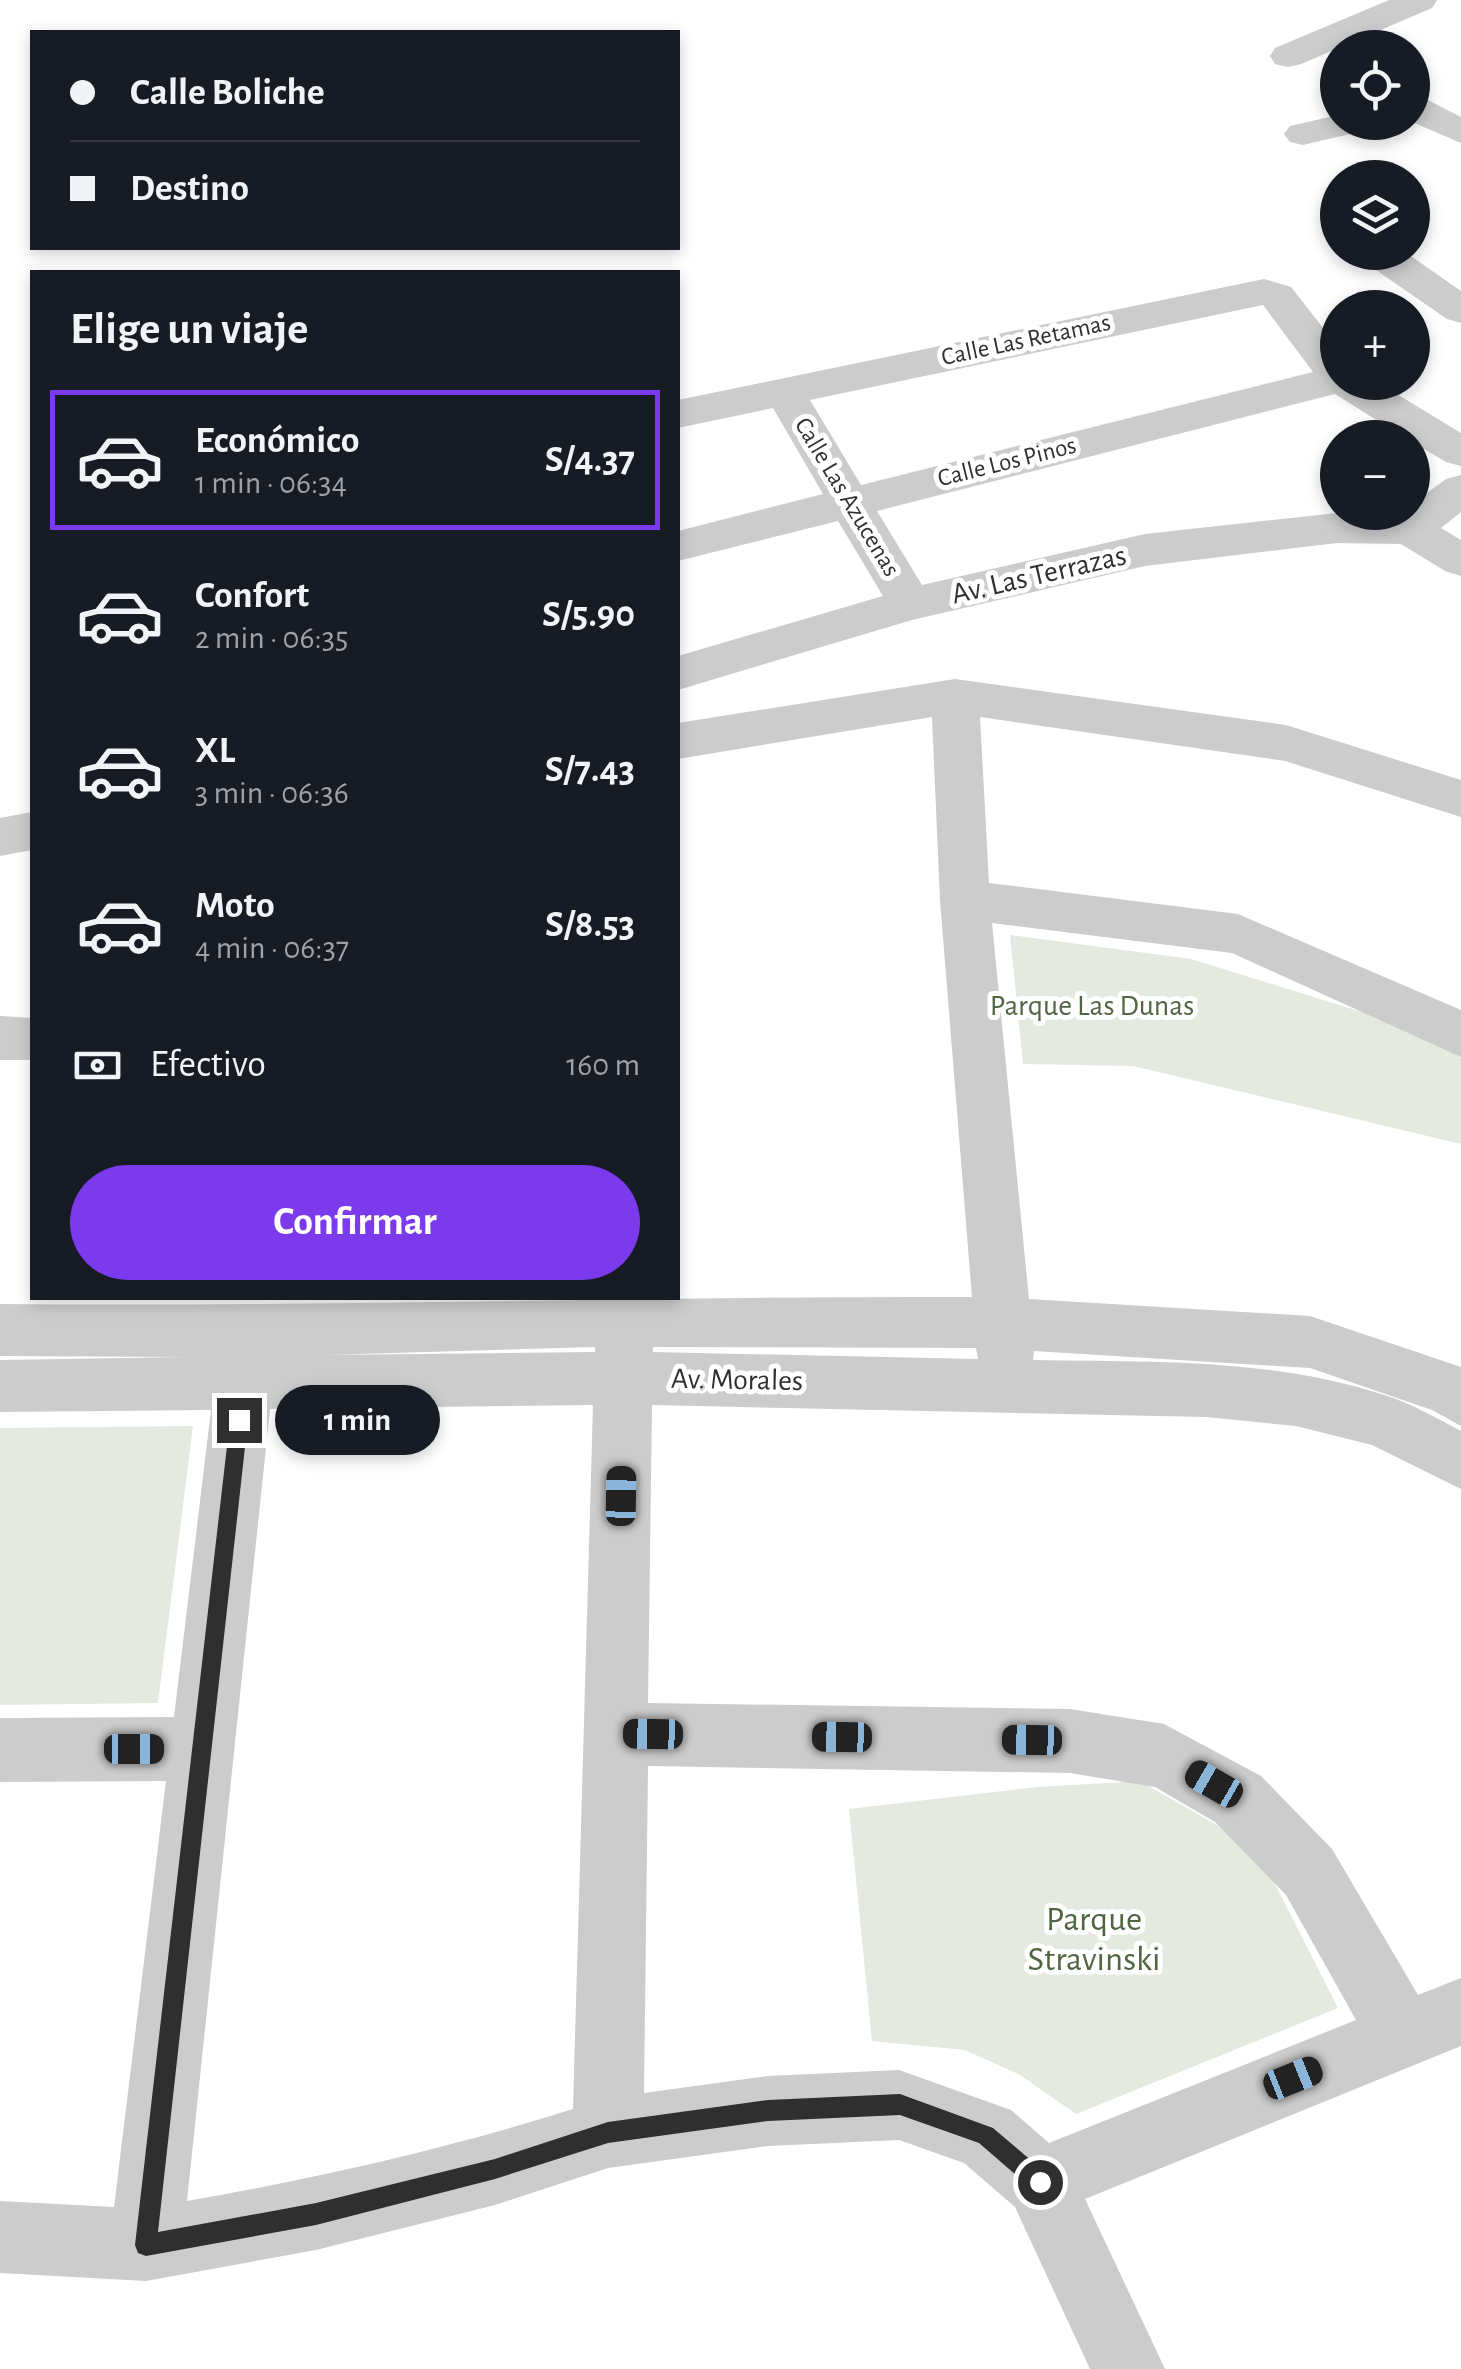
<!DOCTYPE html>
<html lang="es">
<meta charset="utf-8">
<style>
body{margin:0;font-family:"Alegreya Sans",sans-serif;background:#20242c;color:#f1f3f6;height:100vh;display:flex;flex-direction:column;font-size:38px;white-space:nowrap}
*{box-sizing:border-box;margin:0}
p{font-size:32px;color:#9ea1a6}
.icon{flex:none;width:55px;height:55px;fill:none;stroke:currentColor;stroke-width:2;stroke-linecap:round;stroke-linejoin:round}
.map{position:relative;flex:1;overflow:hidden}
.side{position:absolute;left:30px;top:270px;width:650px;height:1030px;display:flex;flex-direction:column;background:#171b24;border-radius:0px;box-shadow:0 5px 15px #0003}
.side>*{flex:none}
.top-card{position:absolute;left:30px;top:30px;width:650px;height:220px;border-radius:0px;box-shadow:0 5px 15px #0003;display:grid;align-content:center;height:220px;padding:0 40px;background:#171b24}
.buttons{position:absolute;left:1320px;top:30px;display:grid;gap:20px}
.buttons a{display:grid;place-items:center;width:110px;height:110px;border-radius:50%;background:#171b24;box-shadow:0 5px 15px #0003;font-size:50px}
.end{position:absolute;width:45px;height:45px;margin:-22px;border:12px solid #2f2f2f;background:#fff;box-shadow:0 0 0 5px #fff}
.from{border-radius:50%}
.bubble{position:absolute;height:70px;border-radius:35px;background:#171b24;box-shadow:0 5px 15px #0003;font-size:32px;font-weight:700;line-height:70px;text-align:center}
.car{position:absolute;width:30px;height:60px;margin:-30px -15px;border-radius:12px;box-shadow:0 0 8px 2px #0007;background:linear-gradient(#222 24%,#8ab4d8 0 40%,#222 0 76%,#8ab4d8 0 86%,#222 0)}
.top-card b{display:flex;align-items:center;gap:35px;height:95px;font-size:38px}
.top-card b+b{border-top:2px solid #363941}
.top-card i{width:25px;height:25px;background:#f1f3f6}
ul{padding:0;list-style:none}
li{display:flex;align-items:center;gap:30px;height:140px;margin:0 20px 15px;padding:0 20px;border:5px solid transparent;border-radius:0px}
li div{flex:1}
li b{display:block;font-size:38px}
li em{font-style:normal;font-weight:700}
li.selected{border-color:#7c3aed}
li>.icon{width:90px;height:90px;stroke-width:1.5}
h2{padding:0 40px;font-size:45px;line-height:120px}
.pay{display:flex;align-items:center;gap:25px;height:110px;padding:0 40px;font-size:38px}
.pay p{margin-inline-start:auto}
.primary-button{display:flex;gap:20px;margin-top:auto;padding:20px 40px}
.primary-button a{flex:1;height:115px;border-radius:60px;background:#7c3aed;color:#fff;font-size:40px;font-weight:700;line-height:115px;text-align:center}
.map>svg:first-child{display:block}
.green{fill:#e4eadf}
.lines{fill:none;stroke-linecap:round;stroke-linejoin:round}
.minor{fill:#ccc;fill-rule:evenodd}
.route{fill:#2f2f2f}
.labels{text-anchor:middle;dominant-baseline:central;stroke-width:10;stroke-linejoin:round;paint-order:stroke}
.far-street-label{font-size:25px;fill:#2f2f2f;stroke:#fff}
.street-label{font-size:30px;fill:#2f2f2f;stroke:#fff}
.park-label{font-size:30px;fill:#506542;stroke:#fff}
.near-park-label{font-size:35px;fill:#506542;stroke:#fff}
</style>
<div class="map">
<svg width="1461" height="2369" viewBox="0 0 1461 2369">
<rect width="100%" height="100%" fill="#fff"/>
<g class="green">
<path d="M1010 935 1191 959 1401 1024 1461 1056V1144L1133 1066 1023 1064Z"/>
<path d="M193 1426 158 1703 0 1705V1428Z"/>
<path d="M1140 1781 1224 1829 1272 1878 1338 2008 1076 2114 1020 2075 965 2050 872 2041 849 1809 1038 1787Z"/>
</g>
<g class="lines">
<g class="minor">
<path d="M1389 0H1437L1432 8 1301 64 1288 67 1275 64 1270 56 1275 48Z"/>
<path d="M1412 97 1428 100 1461 117V143L1412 122Z"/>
<path d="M1338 115V122H1372L1367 130 1303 145 1290 142 1284 134 1290 126Z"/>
<path d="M1357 252H1405L1461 291V323L1447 319 1363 261Z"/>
<path d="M1264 279 1291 287 1338 347V382H1377L1461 433V466L1446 462 1412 442V438H1405L1335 394 877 511 922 585 1145 534 1337 513 1412 512V504L1446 479 1461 475V512L1441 528 1461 540V576L1445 571 1401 544 1337 543 1145 566 912 620 678 690V656L883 596 838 521 678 561V531L823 494 773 408 678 428V400ZM1263 305 1313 372 861 485 810 400Z"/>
<path d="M955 679 1286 725 1461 780V817L1285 761 980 717 989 883 1238 914 1461 1010V1057L1232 953 992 923 1029 1299 1310 1316 1461 1367V1426L1432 1410 1310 1368 1034 1351 1033 1360C1151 1362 1271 1358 1384 1395 1411 1403 1436 1418 1461 1431V1489L1372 1445 1296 1426 1206 1417 652 1405 648 1703 1070 1709 1164 1724 1261 1776 1332 1849 1418 1995 1461 1978V2046L1085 2199 1165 2369H1090L1015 2207 964 2163 899 2140 768 2146 608 2168 495 2205 316 2250 146 2281 0 2273V2201L114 2207 166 1781 0 1782V1718L174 1717 211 1410 0 1412V1360L187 1357 0 1356V1304C326 1307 648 1296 972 1297L940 900 932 717 678 759V723ZM595 1347V1352L326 1355ZM653 1347 976 1348 978 1359 653 1352ZM593 1405 573 2109C446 2149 318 2178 187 2201L270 1409ZM648 1766 1070 1773 1155 1787 1215 1822 1286 1895 1356 2020 1049 2143 1011 2110 899 2070 768 2076 644 2093Z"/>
<path d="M32 812V850L0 856V818Z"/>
<path d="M0 1016 32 1018V1060H0Z"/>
</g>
</g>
<path class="route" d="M239 1412 248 1420 158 2232 316 2203 495 2159 608 2122 768 2100 900 2094 993 2128 1047 2174 1050 2182 1047 2189 1040 2192 1032 2189 979 2143 900 2115 768 2121 608 2143 495 2179 316 2225 146 2256 138 2253 135 2245 230 1420Z"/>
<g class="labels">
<g class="far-street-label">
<text transform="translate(1026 340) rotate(-12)">Calle Las Retamas</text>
<text transform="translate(1007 462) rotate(-14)">Calle Los Pinos</text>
<text transform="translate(847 497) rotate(59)">Calle Las Azucenas</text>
</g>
<g class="street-label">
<text transform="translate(1039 575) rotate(-13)">Av. Las Terrazas</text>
<text transform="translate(737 1380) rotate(1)">Av. Morales</text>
</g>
<g class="park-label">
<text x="1092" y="1006">Parque Las Dunas</text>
</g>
<g class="near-park-label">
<text x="1094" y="1919">Parque<tspan x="1094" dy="40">Stravinski</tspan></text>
</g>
</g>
</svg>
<div class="buttons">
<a><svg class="icon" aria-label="locate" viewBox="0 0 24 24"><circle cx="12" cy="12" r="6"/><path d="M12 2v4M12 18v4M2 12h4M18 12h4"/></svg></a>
<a><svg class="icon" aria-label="layers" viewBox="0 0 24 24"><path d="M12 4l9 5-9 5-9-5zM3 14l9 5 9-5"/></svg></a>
<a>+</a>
<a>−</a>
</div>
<i class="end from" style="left:1040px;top:2182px"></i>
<i class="end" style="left:239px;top:1420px"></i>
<div class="bubble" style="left:275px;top:1385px;width:165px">1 min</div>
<i class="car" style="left:621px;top:1496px;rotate:1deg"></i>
<i class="car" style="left:653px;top:1734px;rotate:271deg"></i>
<i class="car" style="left:842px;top:1737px;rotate:271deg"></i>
<i class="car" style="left:1032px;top:1740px;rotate:271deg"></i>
<i class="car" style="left:134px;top:1749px;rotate:90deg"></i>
<i class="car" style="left:1214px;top:1784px;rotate:300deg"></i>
<i class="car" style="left:1293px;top:2078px;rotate:68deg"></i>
<div class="top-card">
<b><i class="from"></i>Calle Boliche</b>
<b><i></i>Destino</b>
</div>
<section class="side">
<h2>Elige un viaje</h2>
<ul>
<li class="selected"><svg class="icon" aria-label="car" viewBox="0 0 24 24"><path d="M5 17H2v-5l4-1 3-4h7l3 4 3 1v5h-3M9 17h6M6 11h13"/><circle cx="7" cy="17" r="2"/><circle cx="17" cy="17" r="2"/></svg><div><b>Económico</b><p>1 min · 06:34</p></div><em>S/4.37</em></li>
<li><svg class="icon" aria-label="car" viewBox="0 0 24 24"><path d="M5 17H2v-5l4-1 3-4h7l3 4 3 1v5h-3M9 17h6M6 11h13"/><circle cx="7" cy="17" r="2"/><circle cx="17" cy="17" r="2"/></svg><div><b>Confort</b><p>2 min · 06:35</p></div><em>S/5.90</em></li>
<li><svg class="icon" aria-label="car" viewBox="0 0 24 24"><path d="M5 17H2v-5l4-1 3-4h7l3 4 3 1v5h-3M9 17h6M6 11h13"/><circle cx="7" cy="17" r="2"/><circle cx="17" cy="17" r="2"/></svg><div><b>XL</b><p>3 min · 06:36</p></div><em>S/7.43</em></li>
<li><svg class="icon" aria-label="car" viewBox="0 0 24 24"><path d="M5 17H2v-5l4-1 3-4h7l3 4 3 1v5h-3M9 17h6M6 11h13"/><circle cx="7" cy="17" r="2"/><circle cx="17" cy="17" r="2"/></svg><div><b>Moto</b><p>4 min · 06:37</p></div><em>S/8.53</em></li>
</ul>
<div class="pay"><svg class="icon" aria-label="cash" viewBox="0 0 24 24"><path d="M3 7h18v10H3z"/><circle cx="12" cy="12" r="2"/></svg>Efectivo<p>160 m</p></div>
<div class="primary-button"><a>Confirmar</a></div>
</section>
</div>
